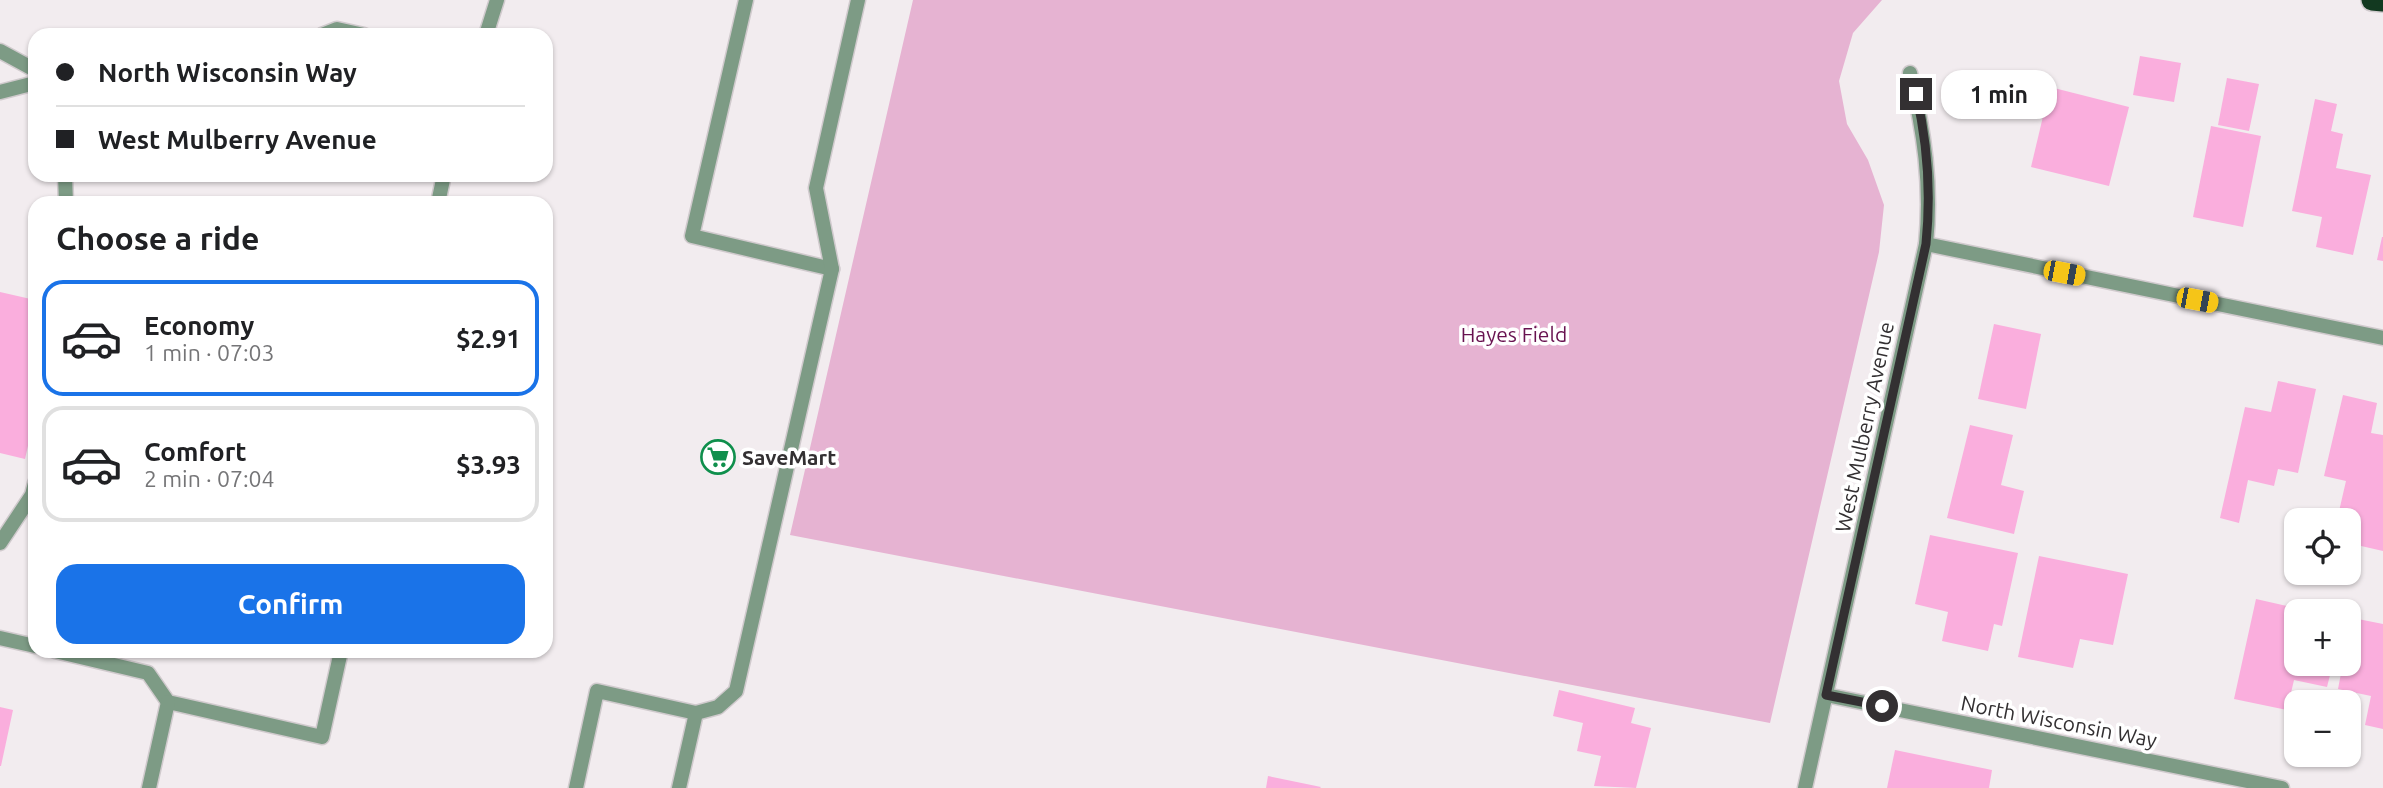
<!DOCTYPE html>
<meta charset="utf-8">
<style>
body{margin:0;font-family:Ubuntu,sans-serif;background:#f2f2f2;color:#202124;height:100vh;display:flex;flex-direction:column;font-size:26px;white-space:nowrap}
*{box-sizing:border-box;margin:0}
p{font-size:23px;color:#757577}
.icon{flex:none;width:38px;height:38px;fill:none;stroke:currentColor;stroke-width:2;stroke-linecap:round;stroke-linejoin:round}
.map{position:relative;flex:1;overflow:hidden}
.drawer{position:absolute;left:28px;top:196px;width:525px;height:462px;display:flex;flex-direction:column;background:#fff;border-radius:21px;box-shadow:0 2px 5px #0004}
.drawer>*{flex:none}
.hud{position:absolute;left:28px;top:28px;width:525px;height:154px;border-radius:21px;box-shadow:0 2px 5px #0004;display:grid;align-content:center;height:154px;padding:0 28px;background:#fff}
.buttons{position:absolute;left:2284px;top:508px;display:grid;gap:14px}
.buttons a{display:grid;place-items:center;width:77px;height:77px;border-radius:14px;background:#fff;box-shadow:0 2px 5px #0004;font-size:35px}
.end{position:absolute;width:32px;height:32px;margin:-16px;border:9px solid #333032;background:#fff;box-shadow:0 0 0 4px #fff}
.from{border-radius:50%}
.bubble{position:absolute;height:49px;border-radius:21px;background:#fff;box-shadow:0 2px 5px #0004;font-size:23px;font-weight:700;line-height:49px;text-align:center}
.car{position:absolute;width:21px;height:42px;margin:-21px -10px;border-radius:9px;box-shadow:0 0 5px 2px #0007;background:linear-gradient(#f5c518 24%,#345 0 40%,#f5c518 0 76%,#345 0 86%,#f5c518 0)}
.hud b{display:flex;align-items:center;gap:24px;height:66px;font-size:26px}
.hud b+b{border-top:2px solid #e0e0e0}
.hud i{width:18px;height:18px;background:#202124}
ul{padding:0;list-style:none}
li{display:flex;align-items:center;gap:21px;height:116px;margin:0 14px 10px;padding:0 14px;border:4px solid #e0e0e0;border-radius:21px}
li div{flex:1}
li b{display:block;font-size:26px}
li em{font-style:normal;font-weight:700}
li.selected{border-color:#1a73e8}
li>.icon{width:63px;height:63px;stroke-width:1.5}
h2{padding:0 28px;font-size:32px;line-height:84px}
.button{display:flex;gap:14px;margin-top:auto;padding:14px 28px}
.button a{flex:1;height:80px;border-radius:21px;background:#1a73e8;color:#fff;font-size:28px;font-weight:700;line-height:80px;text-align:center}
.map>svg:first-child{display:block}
.green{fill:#e6b3d2}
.building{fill:#faaedd}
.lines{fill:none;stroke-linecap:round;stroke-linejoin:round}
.lane-casing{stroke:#d0cacd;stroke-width:17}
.street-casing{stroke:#d0cacd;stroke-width:17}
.highway-casing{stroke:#d0cacd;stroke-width:24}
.lane{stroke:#7d9b85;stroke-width:14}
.street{stroke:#7d9b85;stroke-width:14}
.highway{stroke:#123920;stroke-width:21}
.route{stroke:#333032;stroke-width:9}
.labels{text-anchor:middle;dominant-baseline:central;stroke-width:7;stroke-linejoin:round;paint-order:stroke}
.park-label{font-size:21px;fill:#681250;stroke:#fff}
.street-label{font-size:21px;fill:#333032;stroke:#fff}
.poi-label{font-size:21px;font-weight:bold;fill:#333032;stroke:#fff;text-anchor:start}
</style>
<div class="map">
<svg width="2383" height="788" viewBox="0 0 2383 788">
<rect width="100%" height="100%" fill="#f2ecef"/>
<path class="green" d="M913 0H1882L1853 33 1839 81 1847 124 1868 160 1884 205 1879 252 1770 723 790 535Z"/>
<g class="building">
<path d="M2140 56 2181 63 2174 102 2133 95Z"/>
<path d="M2227 78 2259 84 2249 131 2218 125Z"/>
<path d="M2050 87 2129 107 2109 186 2031 167Z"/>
<path d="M2315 99 2337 104 2331 131 2343 134 2336 168 2371 175 2353 255 2316 247 2322 217 2292 211Z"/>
<path d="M2211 126 2261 136 2243 227 2193 217Z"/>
<path d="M2382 237H2383V261L2377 260Z"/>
<path d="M0 292 35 300V415L25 459 0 453Z"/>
<path d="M1994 324 2041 334 2026 409 1978 399Z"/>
<path d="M2278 381 2316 389 2298 473 2278 469 2274 486 2248 480 2239 523 2220 518 2245 407 2271 412Z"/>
<path d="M2343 395 2377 403 2371 433 2383 435V551L2348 543V520H2337L2346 481 2324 476Z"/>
<path d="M1970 425 2013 435 2001 485 2024 491 2014 534 1947 518Z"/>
<path d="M1930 535 2018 553 2002 626 1994 624 1988 651 1942 641 1948 612 1915 604Z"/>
<path d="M2039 556 2128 574 2113 645 2080 639 2073 668 2018 657Z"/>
<path d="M2256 599 2305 610 2296 611V663H2333L2327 687 2294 680 2287 710 2234 699Z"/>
<path d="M2353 618 2383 624V729L2365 725 2371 696 2338 689 2343 663H2348Z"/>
<path d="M1559 690 1635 708 1631 723 1651 728 1636 788 1594 786 1601 756 1577 751 1583 723 1553 716Z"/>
<path d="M0 707 13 710 1 766H0Z"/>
<path d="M1895 750 1992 770 1989 788H1887Z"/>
<path d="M1268 776 1321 787 1320 788H1266Z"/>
</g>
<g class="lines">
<g class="lane-casing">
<g id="lane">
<path d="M746 0 692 236 832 269"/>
<path d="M322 35 337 29 364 35"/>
<path d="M486 35 497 0"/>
<path d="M0 51 35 70"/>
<path d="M0 92 35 83"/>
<path d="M65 175 66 203"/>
<path d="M438 203 444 175"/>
<path d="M0 543 32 495 35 483"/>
<path d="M0 638 35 646"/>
<path d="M55 651 148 673 168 702 322 737 341 651"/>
<path d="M149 788 168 702"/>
<path d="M576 788 597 691 696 713"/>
<path d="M679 788 696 713 718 707 736 691 832 269 816 188 858 0"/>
</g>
</g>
<g class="street-casing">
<g id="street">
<path d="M1926 244 2383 338"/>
<path d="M1826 695 2282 788"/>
<path d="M1805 788 1926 244C1932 185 1924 131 1910 73"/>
</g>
</g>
<g class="highway-casing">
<path id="highway" d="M2372 0 2383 1"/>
</g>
<use href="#lane" class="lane"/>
<use href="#street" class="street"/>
<use href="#highway" class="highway"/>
</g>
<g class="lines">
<path class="route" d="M1882 706 1826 695 1926 244C1931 193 1928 144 1916 94"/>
</g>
<defs>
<g id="supermarket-ring" transform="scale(1.75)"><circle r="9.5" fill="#fff" stroke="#0f8f4c" stroke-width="1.5"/><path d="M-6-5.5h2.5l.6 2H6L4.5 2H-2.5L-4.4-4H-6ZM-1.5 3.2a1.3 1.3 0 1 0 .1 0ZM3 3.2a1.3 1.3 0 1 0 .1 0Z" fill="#0f8f4c"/></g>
</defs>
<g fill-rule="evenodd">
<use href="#supermarket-ring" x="718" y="457"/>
</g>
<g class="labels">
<g class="park-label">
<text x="1514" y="334">Hayes Field</text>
</g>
<g class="street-label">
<text transform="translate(1864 427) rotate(-78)">West Mulberry Avenue</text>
<text transform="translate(2059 721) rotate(11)">North Wisconsin Way</text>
</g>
<g class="poi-label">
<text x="742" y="457">SaveMart</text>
</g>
</g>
</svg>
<div class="buttons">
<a><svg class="icon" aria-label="locate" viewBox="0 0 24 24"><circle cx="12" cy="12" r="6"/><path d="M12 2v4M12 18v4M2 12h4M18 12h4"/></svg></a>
<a>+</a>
<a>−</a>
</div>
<i class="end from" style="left:1882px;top:706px"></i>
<i class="end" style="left:1916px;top:94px"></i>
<div class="bubble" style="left:1941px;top:70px;width:116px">1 min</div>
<i class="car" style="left:2064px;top:273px;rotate:101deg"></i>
<i class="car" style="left:2197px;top:300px;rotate:101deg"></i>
<div class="hud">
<b><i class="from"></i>North Wisconsin Way</b>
<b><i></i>West Mulberry Avenue</b>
</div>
<section class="drawer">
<h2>Choose a ride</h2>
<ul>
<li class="selected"><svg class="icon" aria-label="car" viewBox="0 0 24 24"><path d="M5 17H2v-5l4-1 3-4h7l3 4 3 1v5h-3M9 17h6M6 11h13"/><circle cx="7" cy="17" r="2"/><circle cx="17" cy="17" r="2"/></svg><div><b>Economy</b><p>1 min · 07:03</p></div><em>$2.91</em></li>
<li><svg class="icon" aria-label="car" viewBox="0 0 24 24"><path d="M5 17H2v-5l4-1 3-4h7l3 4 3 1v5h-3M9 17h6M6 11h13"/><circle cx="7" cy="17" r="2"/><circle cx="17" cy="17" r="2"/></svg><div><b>Comfort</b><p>2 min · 07:04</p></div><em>$3.93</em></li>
</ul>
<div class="button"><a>Confirm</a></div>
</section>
</div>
